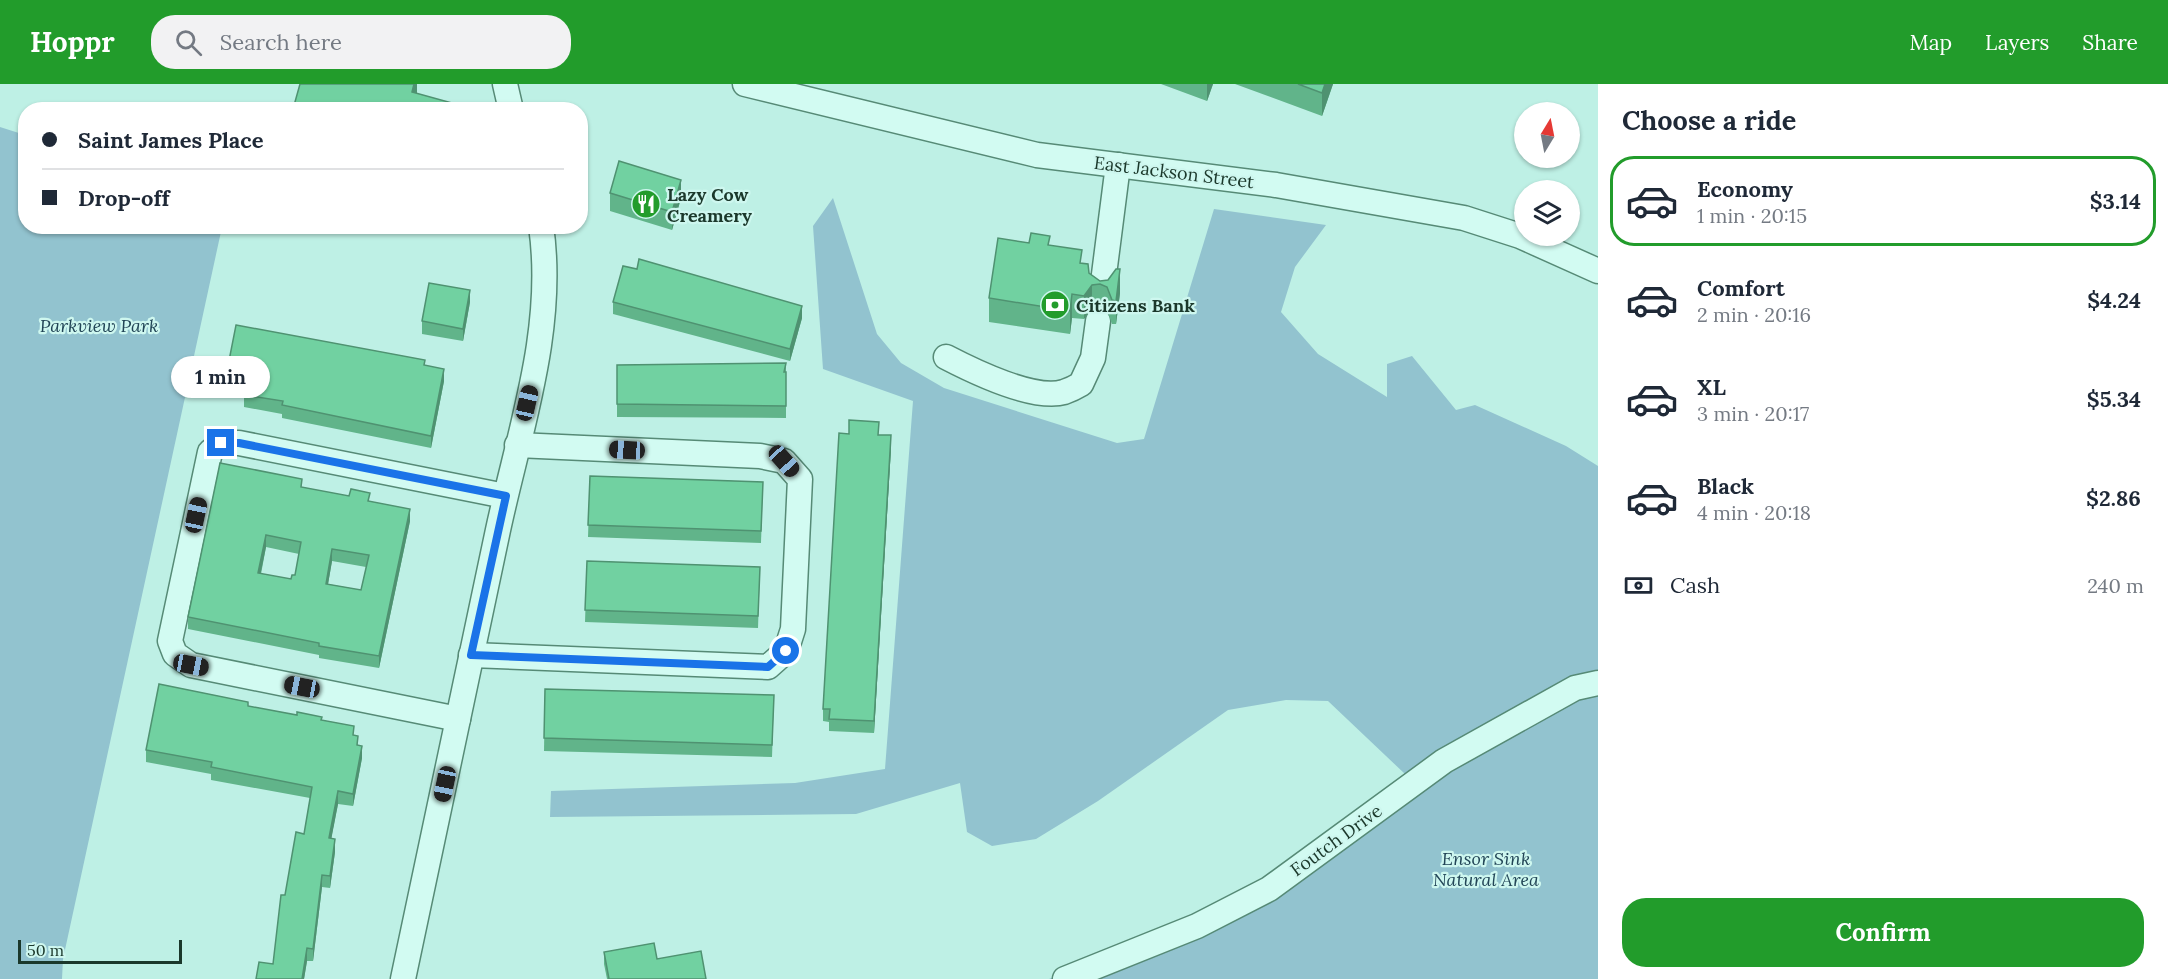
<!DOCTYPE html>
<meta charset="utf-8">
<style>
body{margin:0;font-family:Lora,serif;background:#f2f2f3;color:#1f2937;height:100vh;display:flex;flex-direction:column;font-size:22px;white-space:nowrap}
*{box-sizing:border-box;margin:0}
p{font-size:20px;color:#747a83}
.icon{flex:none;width:33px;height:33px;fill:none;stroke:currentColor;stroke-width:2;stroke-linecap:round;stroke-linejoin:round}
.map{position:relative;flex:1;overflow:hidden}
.details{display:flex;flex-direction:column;background:#fff;width:570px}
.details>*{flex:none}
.banner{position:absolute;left:18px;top:18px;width:570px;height:132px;border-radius:24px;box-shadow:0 2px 4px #0004;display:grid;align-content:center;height:132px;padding:0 24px;background:#fff}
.needle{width:39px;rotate:10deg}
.controls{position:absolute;left:1514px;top:18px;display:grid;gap:12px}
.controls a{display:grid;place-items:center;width:66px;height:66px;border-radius:50%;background:#fff;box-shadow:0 2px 4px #0004;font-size:30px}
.scale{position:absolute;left:18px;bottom:15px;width:164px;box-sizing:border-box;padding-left:6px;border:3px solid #1b382b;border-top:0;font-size:16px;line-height:21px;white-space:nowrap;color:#1b382b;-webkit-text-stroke:4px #cef7ef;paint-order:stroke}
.end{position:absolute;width:27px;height:27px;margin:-14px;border:8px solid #1a73e8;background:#fff;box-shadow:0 0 0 3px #fff}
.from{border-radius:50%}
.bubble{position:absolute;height:42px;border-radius:21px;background:#fff;box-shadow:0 2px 4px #0004;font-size:20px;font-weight:700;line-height:42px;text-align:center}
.car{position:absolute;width:18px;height:36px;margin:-18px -9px;border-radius:8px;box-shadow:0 0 4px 2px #0007;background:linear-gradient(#222 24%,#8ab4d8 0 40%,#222 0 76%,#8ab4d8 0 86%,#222 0)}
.banner b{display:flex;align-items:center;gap:21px;height:57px;font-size:22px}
.banner b+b{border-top:2px solid #e0e1e3}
.banner i{width:15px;height:15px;background:#1f2937}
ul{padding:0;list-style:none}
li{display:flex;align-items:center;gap:18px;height:90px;margin:0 12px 9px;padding:0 12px;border:3px solid transparent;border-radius:24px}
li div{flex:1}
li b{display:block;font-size:22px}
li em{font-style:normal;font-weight:700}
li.current{border-color:#229c2b}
li>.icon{width:54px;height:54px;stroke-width:1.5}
h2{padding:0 24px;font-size:27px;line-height:72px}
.pay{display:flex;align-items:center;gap:15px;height:66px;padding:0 24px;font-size:22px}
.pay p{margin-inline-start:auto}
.primary-button{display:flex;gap:12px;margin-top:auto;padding:12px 24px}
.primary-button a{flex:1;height:69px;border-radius:24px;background:#229c2b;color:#fff;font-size:24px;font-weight:700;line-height:69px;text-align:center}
header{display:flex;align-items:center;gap:36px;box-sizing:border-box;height:84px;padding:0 30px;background:#229c2b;color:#fff}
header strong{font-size:28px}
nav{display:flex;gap:33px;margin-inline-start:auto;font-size:21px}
.search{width:420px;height:54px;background:#f2f2f3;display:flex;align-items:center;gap:15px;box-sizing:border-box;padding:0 21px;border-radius:24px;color:#747a83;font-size:22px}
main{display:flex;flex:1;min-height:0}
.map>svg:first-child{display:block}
.green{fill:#92c3cf}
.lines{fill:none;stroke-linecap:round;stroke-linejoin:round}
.minor-casing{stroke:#568a76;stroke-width:27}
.minor{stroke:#d2fbf2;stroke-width:24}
.wall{fill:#61b48a;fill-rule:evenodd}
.shaded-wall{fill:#4f9271}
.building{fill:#71d1a1;stroke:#4f9271;stroke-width:1.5;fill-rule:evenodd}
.route{stroke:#1a73e8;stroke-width:8}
.labels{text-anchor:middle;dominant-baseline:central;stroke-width:4.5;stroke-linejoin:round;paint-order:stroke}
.street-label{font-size:18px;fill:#1b382b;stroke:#cef7ef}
.poi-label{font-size:18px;font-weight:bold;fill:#1b382b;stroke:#cef7ef;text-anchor:start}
.park-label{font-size:18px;font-style:italic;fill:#214456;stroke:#cef7ef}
</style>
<header>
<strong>Hoppr</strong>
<div class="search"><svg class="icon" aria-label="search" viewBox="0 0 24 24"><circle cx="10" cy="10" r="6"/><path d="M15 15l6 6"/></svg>Search here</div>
<nav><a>Map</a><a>Layers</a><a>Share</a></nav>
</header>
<main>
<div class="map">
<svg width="1598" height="895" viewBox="0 0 1598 895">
<rect width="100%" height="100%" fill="#bef0e5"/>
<g class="green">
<path d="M0 43 25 51 26 142 222 143 63 875 62 895H0Z"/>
<path d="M833 114 877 250 901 279 944 304 1117 359 1144 355 1214 125 1326 141 1295 183 1281 228 1318 270 1387 313V280L1412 272 1456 326 1475 321 1566 362 1598 382V895H1049L1269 805 1410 702 1405 690 1328 617 1286 616 1228 626 1098 717 1036 755 992 762 967 748 960 699 856 730 550 733 551 707 795 699 885 685 913 317 823 285 813 142Z"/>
</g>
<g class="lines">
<g class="minor-casing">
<g id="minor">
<path d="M505 0 511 26"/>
<path d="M745 0 1037 71 1276 101 1464 134 1520 152 1598 187"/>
<path d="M1102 206 1118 81"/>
<path d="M946 273C973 287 1034 317 1064 308 1070 306 1076 303 1081 300L1093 274 1098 237"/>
<path d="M471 571 768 583 786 567 793 545 800 395 784 377 760 372 517 361"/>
<path d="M458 635 191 581 175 570 170 557 210 368 221 359H239L505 412"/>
<path d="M403 895C435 745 466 596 498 446 519 348 556 245 541 142"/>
<path d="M1065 895 1197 842 1269 805 1444 677 1575 604 1598 599"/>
</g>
</g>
<use href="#minor" class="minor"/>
</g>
<g class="wall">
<path d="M1161 0H1213L1207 17Z"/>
<path d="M1235 0H1333L1322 32Z"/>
<path d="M610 109 681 114 672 146 610 127Z"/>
<path d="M1029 159 1050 161 1082 180 1089 189 1100 197 1120 209 1116 240H1112L1107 226 1100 223 1092 224 1084 235 1072 234 1070 250 989 238V214Z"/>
<path d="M470 218 463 257 422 250V237Z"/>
<path d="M613 218 802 234 790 277 613 230Z"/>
<path d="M786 279V334L617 333V281Z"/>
<path d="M425 281 444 297 431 364 282 334V330L244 323V313L225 309V297Z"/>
<path d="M879 351 891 364 874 649 829 647V638L823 637V625Z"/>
<path d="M590 392 763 398 761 459 588 453Z"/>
<path d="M302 403 370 417 410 437 379 584 319 574V571L188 545V533ZM266 463 299 470 295 491 291 495 261 490ZM332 477 366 483 361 506 328 500Z"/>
<path d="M587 477 760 483 758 544 585 538Z"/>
<path d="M545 605 774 611 772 673 544 667Z"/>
<path d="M248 622 322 636 354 651 358 661 362 674 353 722 338 720 331 755 335 768 330 804 322 803 313 877H307L304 895H256L273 880 285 811 304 750 310 714 211 696V690L146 678V666Z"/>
<path d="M604 868 657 875 706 895H607L604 880Z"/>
</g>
<g class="shaded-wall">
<path d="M414 0H417V12L412 8Z"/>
<path d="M1207 0H1213L1207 17Z"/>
<path d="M1325 0H1333L1322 32V9Z"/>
<path d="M681 96V114L672 146V128Z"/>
<path d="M1120 185V209L1116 240V217Z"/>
<path d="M1092 201V224L1084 235V212Z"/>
<path d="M470 206V218L463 257V245Z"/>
<path d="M1072 210V234L1070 250V227Z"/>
<path d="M802 222V234L790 277V265Z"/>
<path d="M444 285V297L431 364V352Z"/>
<path d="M891 351V364L874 649V637Z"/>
<path d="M410 425V437L379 584V572Z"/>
<path d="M266 451V463L258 502V489Z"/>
<path d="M332 465V477L326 512V500Z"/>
<path d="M362 662V674L353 722V710Z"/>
<path d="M338 707V720L329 767V754Z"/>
<path d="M335 755V768L330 804V792Z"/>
<path d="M322 791V803L313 877V865Z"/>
<path d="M307 864V877L304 895H302Z"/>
</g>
<g class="building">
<path d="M300 0H414L412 8 452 19 450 26H296L293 25Z"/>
<path d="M1298 0H1325L1322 9Z"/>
<path d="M619 77 681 96 672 128 610 109Z"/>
<path d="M1031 149 1050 152 1048 161 1082 166 1080 179 1088 180 1089 189 1100 197 1108 196 1116 185H1120L1116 217 1112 216 1107 203 1100 200 1092 201 1084 212 1072 210 1070 227 989 214 998 154 1029 159Z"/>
<path d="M639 175 802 222 790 265 613 218 623 182 637 185Z"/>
<path d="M429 199 470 206 463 245 422 237Z"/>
<path d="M236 241 425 276 424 281 444 285 431 352 282 321 283 317 244 311 246 301 225 297Z"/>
<path d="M786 279 784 288H786V322L617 320V281Z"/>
<path d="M849 336 879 338 878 351H891L874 637 829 635 830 625H823L839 349 849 350Z"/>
<path d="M220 379 302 395 301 403 349 412 351 405 370 409 368 417 410 425 379 572 319 562V559L188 533ZM266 451 301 458 295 491H292L291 495 258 489ZM332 465 369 471 361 506 326 500Z"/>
<path d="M590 392 763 398 761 447 588 441Z"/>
<path d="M587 477 760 483 758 532 585 526Z"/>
<path d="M159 600 248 618V622L297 631V628L322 633 321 636 354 642 353 651 358 652 357 661 362 662 353 710 338 707 329 754 335 755 330 792 322 791 313 865 307 864 302 895H256L259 878 273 880 281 811H285L296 748 304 750 312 703 211 683 212 678 146 666Z"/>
<path d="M545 605 774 611 772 661 544 654Z"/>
<path d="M654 859 657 875 701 867 706 895H609L604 868Z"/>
</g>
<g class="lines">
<path class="route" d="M221 359H239L506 412 471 571 768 583 786 567"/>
</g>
<defs>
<g id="restaurant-disc" transform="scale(1.5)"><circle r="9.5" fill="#229c2b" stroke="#cef7ef"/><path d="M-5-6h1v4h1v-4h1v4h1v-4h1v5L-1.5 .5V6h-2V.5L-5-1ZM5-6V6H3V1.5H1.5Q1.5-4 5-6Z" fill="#fff"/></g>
<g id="bank-disc" transform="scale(1.5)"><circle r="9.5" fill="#229c2b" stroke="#cef7ef"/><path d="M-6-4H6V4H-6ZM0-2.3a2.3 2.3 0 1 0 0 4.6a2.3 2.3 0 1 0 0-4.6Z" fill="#fff"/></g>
</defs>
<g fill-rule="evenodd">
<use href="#restaurant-disc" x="646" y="120"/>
<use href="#bank-disc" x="1055" y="221"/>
</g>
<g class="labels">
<g class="street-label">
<text transform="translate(1174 88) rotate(7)">East Jackson Street</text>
<text transform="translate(1336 756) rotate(-36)">Foutch Drive</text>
</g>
<g class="poi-label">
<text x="667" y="110">Lazy Cow<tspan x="667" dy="21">Creamery</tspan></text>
<text x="1076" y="221">Citizens Bank</text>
</g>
<g class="park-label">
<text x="99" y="241">Parkview Park</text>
<text x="1486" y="774">Ensor Sink<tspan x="1486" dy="21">Natural Area</tspan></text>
</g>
</g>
</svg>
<div class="controls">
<a><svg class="needle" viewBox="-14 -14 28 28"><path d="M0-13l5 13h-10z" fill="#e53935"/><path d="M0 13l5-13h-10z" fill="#747a83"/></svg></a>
<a><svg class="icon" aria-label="layers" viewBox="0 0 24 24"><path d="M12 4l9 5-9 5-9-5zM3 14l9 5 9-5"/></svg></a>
</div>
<div class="scale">50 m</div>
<i class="end from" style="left:786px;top:567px"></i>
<i class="end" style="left:221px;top:359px"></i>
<div class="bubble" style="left:171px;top:272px;width:99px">1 min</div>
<i class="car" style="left:527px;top:319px;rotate:13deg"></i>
<i class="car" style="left:627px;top:366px;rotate:273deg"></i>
<i class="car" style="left:784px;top:377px;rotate:138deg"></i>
<i class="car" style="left:196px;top:431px;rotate:12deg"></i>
<i class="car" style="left:191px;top:581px;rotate:101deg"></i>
<i class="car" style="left:302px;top:603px;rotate:281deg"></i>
<i class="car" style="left:445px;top:700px;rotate:192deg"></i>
<div class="banner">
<b><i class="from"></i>Saint James Place</b>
<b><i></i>Drop-off</b>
</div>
</div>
<section class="details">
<h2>Choose a ride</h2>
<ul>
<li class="current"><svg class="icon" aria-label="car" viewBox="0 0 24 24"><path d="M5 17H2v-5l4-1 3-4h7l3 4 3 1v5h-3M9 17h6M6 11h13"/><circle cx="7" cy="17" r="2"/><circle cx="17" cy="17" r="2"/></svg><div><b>Economy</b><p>1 min · 20:15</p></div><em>$3.14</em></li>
<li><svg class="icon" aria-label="car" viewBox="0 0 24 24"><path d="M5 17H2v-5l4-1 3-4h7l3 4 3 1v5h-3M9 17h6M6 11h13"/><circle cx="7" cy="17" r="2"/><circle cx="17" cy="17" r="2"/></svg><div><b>Comfort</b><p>2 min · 20:16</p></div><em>$4.24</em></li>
<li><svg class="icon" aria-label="car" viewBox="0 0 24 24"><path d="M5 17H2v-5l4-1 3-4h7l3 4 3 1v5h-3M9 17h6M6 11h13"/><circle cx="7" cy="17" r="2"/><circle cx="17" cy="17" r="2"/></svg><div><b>XL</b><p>3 min · 20:17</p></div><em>$5.34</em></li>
<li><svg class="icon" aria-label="car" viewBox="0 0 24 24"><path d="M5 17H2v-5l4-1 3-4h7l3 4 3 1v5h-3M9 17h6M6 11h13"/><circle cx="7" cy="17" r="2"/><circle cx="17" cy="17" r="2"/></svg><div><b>Black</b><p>4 min · 20:18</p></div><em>$2.86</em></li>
</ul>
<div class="pay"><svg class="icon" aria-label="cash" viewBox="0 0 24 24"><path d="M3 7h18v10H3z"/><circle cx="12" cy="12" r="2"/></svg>Cash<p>240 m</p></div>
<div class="primary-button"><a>Confirm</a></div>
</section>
</main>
